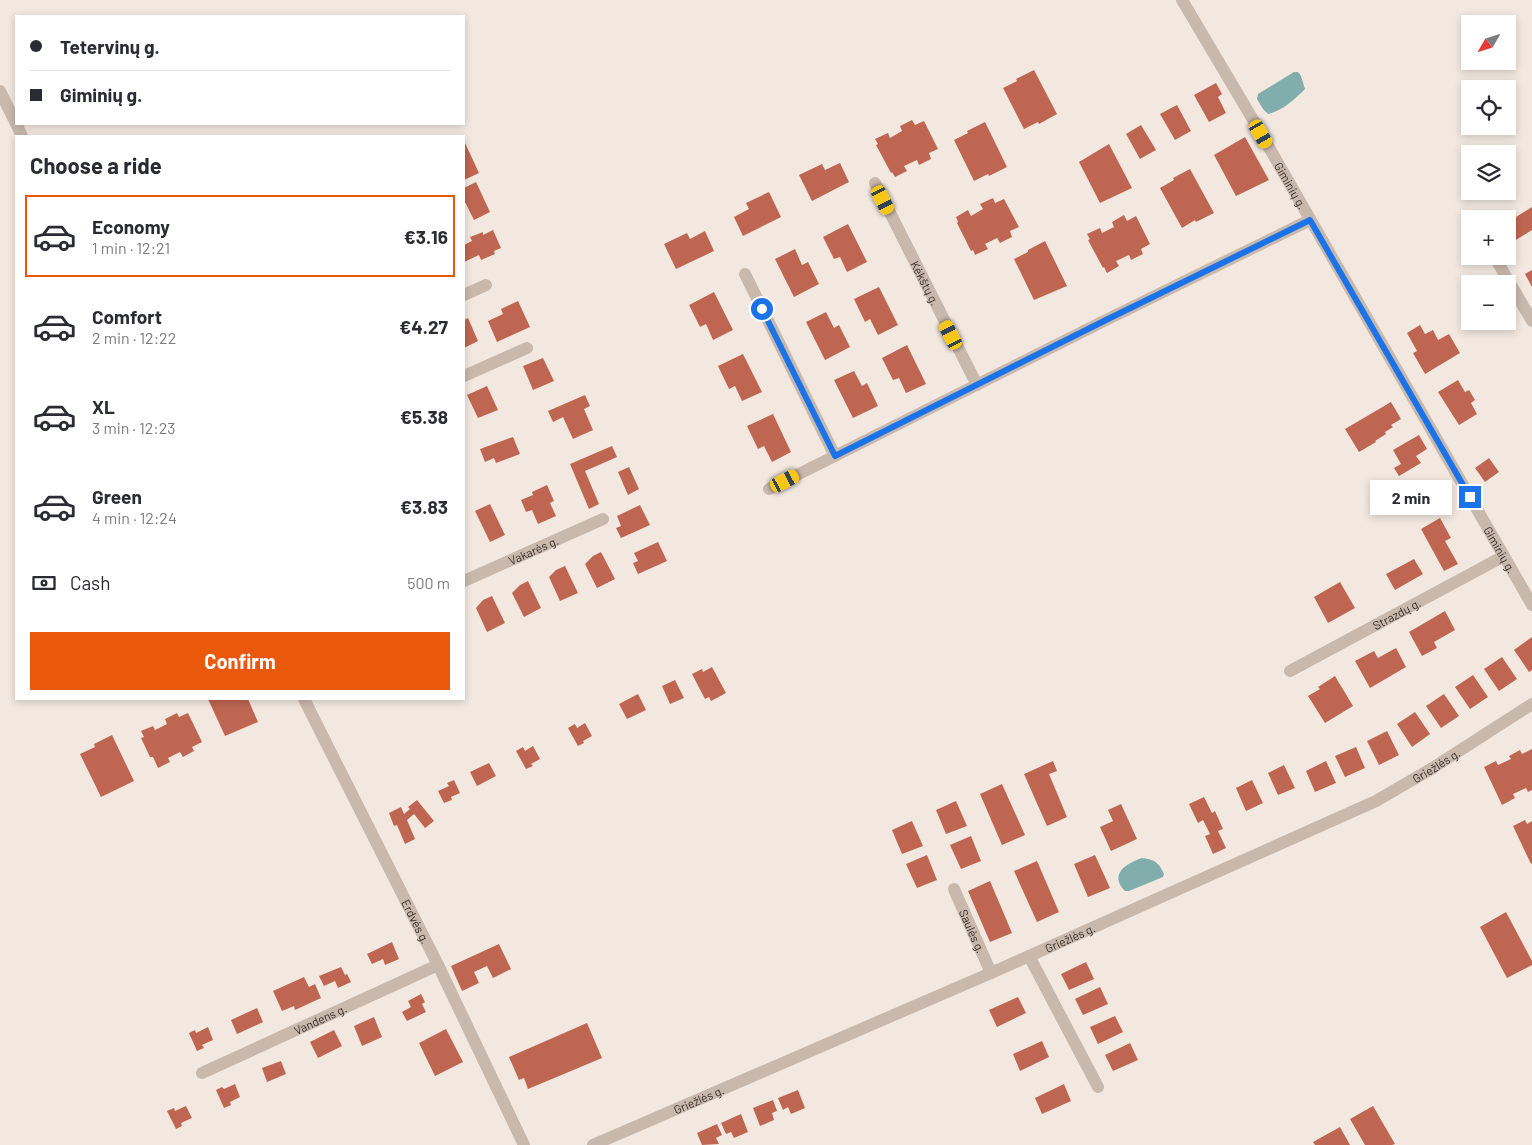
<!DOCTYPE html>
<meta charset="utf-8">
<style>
body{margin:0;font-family:Barlow,sans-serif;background:#f7f7f7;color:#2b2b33;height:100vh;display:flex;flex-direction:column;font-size:19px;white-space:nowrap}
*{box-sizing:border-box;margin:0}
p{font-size:16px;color:#7c7c81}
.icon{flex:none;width:28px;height:28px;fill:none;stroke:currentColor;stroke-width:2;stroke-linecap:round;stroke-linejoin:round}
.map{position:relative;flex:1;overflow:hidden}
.panel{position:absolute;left:15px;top:135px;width:450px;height:565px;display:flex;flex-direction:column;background:#fff;border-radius:0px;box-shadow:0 2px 8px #0003}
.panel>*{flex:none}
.banner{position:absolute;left:15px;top:15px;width:450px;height:110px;border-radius:0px;box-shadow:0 2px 8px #0003;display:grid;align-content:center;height:110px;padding:0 15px;background:#fff}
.needle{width:32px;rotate:231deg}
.buttons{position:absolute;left:1461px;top:15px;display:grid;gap:10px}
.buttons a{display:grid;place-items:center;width:55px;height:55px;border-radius:0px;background:#fff;box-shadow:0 2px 8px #0003;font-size:25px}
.end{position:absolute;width:22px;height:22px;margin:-11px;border:6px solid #1a73e8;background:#fff;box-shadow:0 0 0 2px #fff}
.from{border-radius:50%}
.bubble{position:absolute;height:35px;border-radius:0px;background:#fff;box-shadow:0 2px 8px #0003;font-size:16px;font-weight:700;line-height:35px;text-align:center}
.car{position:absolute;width:15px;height:30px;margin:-15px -8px;border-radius:6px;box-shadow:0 0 4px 1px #0007;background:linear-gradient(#f5c518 24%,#345 0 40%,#f5c518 0 76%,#345 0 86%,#f5c518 0)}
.banner b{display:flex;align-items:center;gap:18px;height:48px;font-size:19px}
.banner b+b{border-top:1px solid #e1e1e2}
.banner i{width:12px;height:12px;background:#2b2b33}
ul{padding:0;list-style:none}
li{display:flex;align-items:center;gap:15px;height:82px;margin:0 10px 8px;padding:0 5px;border:2px solid transparent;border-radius:0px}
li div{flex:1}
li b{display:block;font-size:19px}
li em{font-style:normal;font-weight:700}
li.selected{border-color:#ea580c}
li>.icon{width:45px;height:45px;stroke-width:1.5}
h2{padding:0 15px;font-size:22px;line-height:60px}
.pay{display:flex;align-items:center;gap:12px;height:55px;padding:0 15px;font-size:19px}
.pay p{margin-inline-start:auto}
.action{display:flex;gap:10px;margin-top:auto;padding:10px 15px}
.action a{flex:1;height:58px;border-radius:0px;background:#ea580c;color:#fff;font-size:20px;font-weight:700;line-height:58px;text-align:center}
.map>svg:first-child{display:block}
.water{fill:#81adac}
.building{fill:#be6651}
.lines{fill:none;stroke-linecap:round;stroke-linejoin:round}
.street{stroke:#c9b8ac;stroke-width:12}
.route{stroke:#1a73e8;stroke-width:6}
.labels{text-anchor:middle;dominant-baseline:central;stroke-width:4.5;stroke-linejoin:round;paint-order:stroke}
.street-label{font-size:12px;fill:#382e2b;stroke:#f9f3ec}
</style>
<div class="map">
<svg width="1532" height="1145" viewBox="0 0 1532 1145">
<rect width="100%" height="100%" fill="#f2e8e0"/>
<g class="water">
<path d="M1294 72H1298L1301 76 1305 89C1295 99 1282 111 1268 114L1263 109 1257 99 1258 94Z"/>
<path d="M1142 858C1154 859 1159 863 1164 874L1163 877 1129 891H1125C1108 874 1127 863 1142 858Z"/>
</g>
<g class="building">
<path d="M1034 70 1057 114 1039 124 1038 122 1024 129 1003 88 1017 81 1016 79Z"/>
<path d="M1216 83 1222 94 1218 97 1226 113 1209 122 1194 95Z"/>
<path d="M1177 105 1191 131 1175 140 1160 114Z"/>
<path d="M912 120 915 125 924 121 938 149 929 153 931 159 919 165 917 160 904 166 907 171 895 177 892 172 891 173 876 145 878 144 875 139 888 133 890 138 902 131 900 126Z"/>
<path d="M985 122 1007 167 989 176 988 174 974 181 954 140 968 133 967 131Z"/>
<path d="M1141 125 1156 150 1140 159 1126 134Z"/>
<path d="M1245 137 1269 180 1236 196 1214 155Z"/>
<path d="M464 143H465L479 173 464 180Z"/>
<path d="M1109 144 1132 188 1100 203 1079 162Z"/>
<path d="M840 163 849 182 812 201 799 175 822 164 825 170Z"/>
<path d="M1190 169 1214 213 1196 222 1195 220 1182 228 1160 188 1174 180 1173 178Z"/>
<path d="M476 182 490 212 474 220 464 200V188Z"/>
<path d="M769 192 781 217 743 236 734 217 749 209 746 203Z"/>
<path d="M993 198 995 203 1004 199 1019 227 1010 231 1012 237 1000 243 997 238 985 244 988 249 975 255 973 250 971 251 957 223 958 222 956 217 968 210 971 216 983 209 980 204Z"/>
<path d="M1532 207V230L1511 243 1508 237V222Z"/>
<path d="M1124 215 1127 221 1136 216 1150 244 1141 249 1143 254 1131 260 1129 255 1116 261 1119 266 1107 273 1104 267 1103 268 1088 240 1090 239 1087 234 1100 228 1102 233 1114 227 1112 222Z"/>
<path d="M848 224 867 262 847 272 840 257 834 259 823 237Z"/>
<path d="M493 230 501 248 494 251 495 254 481 260 479 255 464 262V245L472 241 470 237 483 232V235Z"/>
<path d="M705 231 714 251 676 269 664 244 687 233 690 239Z"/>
<path d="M1045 241 1067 286 1034 300 1014 259 1028 252V250Z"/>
<path d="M795 249 802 265 808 262 819 284 794 297 775 259Z"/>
<path d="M1532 270V287L1525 274Z"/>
<path d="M879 287 898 325 878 335 870 319 865 322 854 299Z"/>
<path d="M714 292 733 330 713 340 706 324 700 327 689 305Z"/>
<path d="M518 301 530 327 497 342 488 321 503 314 501 309Z"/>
<path d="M826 312 834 328 839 325 850 347 825 360 806 322Z"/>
<path d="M468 318 478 341 464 348V320Z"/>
<path d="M1420 325 1425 334 1433 330 1438 340 1449 334 1460 353 1425 374 1413 353 1417 351 1407 333Z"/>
<path d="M907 345 926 384 906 393 899 378 893 380 882 358Z"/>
<path d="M743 354 762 392 742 401 735 386 729 389 718 366Z"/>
<path d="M543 358 554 381 533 390 523 366Z"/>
<path d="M854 371 862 386 867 383 878 406 853 418 834 380Z"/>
<path d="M1458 380 1465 392 1469 390 1475 400 1471 403 1477 414 1459 425 1438 392Z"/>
<path d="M487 386 498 410 478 418 467 395Z"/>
<path d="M585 395 590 406 584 409 593 430 573 439 563 417 553 422 548 411Z"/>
<path d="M1391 402 1401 419 1391 425 1393 427 1385 432 1386 434 1375 441 1376 442 1359 452 1345 429Z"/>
<path d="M773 414 791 452 772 462 764 446 758 449 747 426Z"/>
<path d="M1419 435 1427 449 1416 456 1421 463 1399 476 1394 468 1401 464 1393 450Z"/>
<path d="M513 437 520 454 496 463 494 458 485 462 480 449Z"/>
<path d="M612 446 617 457 585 471 599 504 589 509 570 464Z"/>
<path d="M1489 458 1499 472 1485 482 1475 468Z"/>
<path d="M629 467 639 489 628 495 618 472Z"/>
<path d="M547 485 554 501 550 503 556 516 538 524 532 510 526 512 521 500 533 495 532 492Z"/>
<path d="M490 504 505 535 490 542 475 511Z"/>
<path d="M640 505 650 525 621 538 616 528 621 526 617 516Z"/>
<path d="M1440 518 1451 538 1445 541 1458 564 1444 571 1421 529Z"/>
<path d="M658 542 667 561 638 574 633 563 638 561 634 553Z"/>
<path d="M601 552 615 579 597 588 585 564 593 556Z"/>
<path d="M1414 559 1423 574 1395 590 1386 574Z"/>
<path d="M565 566 578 593 560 601 549 577 556 570Z"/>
<path d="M528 581 541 608 524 617 512 593 520 585Z"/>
<path d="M1340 582 1355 608 1328 623 1314 597Z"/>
<path d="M492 596 505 623 487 632 476 608 483 600Z"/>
<path d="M1445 611 1455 630 1434 642 1437 648 1422 656 1409 632Z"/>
<path d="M1532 637V670L1529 672 1514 650Z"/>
<path d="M1396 648 1406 667 1370 688 1355 661 1374 651 1378 658Z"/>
<path d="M1502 657 1517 679 1499 691 1484 669Z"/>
<path d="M712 667 726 693 711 701 709 697 705 699 692 674 702 669 703 672Z"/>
<path d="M1473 675 1488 697 1470 709 1455 687Z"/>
<path d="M1335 676 1353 706 1325 723 1308 696 1320 689 1318 687Z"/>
<path d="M675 680 684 698 670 704 662 686Z"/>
<path d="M638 694 646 710 627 719 619 704Z"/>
<path d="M1444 694 1459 716 1441 728 1426 706Z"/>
<path d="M208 699H248L258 722 225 736Z"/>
<path d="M1415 712 1430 734 1412 747 1397 724Z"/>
<path d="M177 713 179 717 188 713 202 742 192 747 194 751 183 757 180 752 168 758 170 762 158 768 153 757H150L141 738 144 737 141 731 153 726 155 730 167 724 165 719Z"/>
<path d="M585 723 592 736 583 741 584 743 578 746 568 728 575 724 577 728Z"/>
<path d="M1387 731 1399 755 1379 765 1367 741Z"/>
<path d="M112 735 134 781 101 797 80 754 95 747 94 744Z"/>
<path d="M533 746 540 759 531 764 533 766 526 769 516 751 523 747 525 751Z"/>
<path d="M1356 747 1365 768 1345 777 1335 756Z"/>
<path d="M1532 749V790L1528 792 1526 788 1513 794 1515 798 1502 805 1484 767 1496 761 1498 765 1511 759 1509 756 1520 750 1522 754Z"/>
<path d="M1053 761 1057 771 1049 774 1067 817 1047 826 1024 774Z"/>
<path d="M1326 761 1336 783 1315 792 1306 771Z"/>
<path d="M489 763 496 776 477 786 470 772Z"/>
<path d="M1284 765 1295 788 1278 795 1268 773Z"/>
<path d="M454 780 460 793 451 797 452 800 444 803 438 791 449 786 447 783Z"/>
<path d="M1252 780 1263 803 1246 811 1236 788Z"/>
<path d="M1002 784 1025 835 1002 845 980 794Z"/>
<path d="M1204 797 1212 813 1215 811 1223 829 1218 831 1226 848 1213 854 1205 836 1210 834 1203 820 1198 823 1189 804Z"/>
<path d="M417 800 434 821 425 828 414 814 407 820 415 839 405 844 397 825 394 826 389 813 401 807 404 814 410 809 408 807Z"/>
<path d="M956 801 967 826 946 834 936 810Z"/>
<path d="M1121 804 1137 839 1111 851 1100 827 1113 821 1108 810Z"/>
<path d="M1525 820 1527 824 1532 821V863L1531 864 1513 826Z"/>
<path d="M912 821 923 846 902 854 892 830Z"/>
<path d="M971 836 981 861 961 869 950 845Z"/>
<path d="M927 855 937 880 917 888 906 864Z"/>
<path d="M1095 855 1110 888 1088 897 1074 864Z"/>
<path d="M1037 861 1059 912 1037 922 1014 871Z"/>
<path d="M990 881 1012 933 990 942 968 891Z"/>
<path d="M1506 912 1532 961V965L1507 978 1480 927Z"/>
<path d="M392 942 399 959 385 965 383 959 372 964 367 954Z"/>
<path d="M499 944 511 969 493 978 487 966 474 972 479 983 462 991 451 966Z"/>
<path d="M1086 962 1094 979 1069 990 1061 974Z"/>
<path d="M341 967 345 975 347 974 351 982 338 988 335 981 324 986 319 976Z"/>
<path d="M304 977 309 987 315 984 321 998 295 1010 294 1006 282 1011 273 991Z"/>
<path d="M1100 987 1108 1004 1083 1015 1075 999Z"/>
<path d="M421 994 425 1002 422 1004 426 1012 407 1021 402 1012 411 1007 408 1001Z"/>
<path d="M1018 997 1026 1013 997 1027 989 1010Z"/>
<path d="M257 1008 263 1022 237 1034 231 1020Z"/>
<path d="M1115 1016 1123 1032 1098 1044 1090 1027Z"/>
<path d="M374 1017 382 1037 362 1046 354 1026Z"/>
<path d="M587 1023 602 1058 528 1089 524 1078 519 1080 509 1057Z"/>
<path d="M208 1027 213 1040 202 1045 204 1048 197 1051 189 1033 195 1030 196 1033Z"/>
<path d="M446 1029 463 1062 435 1076 419 1043Z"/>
<path d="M334 1030 342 1046 318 1058 310 1042Z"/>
<path d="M1042 1041 1049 1057 1020 1071 1013 1054Z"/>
<path d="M1130 1043 1138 1060 1113 1071 1105 1055Z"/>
<path d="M281 1061 286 1074 267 1082 262 1068Z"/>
<path d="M235 1084 240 1097 230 1102 231 1105 224 1108 216 1090 222 1087 224 1089Z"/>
<path d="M1064 1084 1071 1101 1042 1114 1035 1098Z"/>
<path d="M798 1090 805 1108 791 1114 788 1107 783 1110 778 1098Z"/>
<path d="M773 1100 777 1111 772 1113 774 1120 760 1126 753 1108Z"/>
<path d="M186 1106 192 1118 181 1123 182 1126 176 1129 167 1111 174 1108 175 1111Z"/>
<path d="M1373 1106 1395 1144 1392 1145H1365L1350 1119Z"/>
<path d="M741 1114 748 1132 734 1138 731 1132 726 1134 721 1123Z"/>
<path d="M717 1124 722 1135 716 1138 719 1144 702 1145 697 1133Z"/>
<path d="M1340 1127 1350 1145H1315L1313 1142Z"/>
</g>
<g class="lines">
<g class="street">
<path id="s1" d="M1182 0 1252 118 1532 605"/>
<path d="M0 91 22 136"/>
<path id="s2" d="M875 183 977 385"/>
<path d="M1494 256 1532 321"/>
<path d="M745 274 835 456"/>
<path d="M464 295 486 285"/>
<path d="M464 376 527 348"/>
<path d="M769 489 1108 319 1310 220"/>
<path id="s3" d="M464 581 603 519"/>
<path id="s4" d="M1290 671 1504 556"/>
<path id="s5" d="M304 699 438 965 524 1145"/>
<path id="s6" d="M954 889 991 973"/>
<path d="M1029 956 1098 1087"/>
<path id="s7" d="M202 1073 438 965"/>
<path id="s8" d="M593 1145 991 973 1376 801 1431 769 1532 704"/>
</g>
</g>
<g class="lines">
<path class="route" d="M762 309 835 456 1108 319 1310 220 1470 497"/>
</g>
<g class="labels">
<g class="street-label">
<text stroke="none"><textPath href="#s1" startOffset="215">Giminių g.</textPath></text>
<text stroke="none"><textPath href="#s2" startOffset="112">Kėkštų g.</textPath></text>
<text stroke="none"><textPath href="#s1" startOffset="635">Giminių g.</textPath></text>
<text stroke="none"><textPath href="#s3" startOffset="76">Vakarės g.</textPath></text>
<text stroke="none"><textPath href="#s4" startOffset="121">Strazdų g.</textPath></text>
<text stroke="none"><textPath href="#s8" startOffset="925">Griežlės g.</textPath></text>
<text stroke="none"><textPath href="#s5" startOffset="249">Erdvės g.</textPath></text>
<text stroke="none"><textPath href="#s6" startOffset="46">Saulės g.</textPath></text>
<text stroke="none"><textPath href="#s8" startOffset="520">Griežlės g.</textPath></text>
<text stroke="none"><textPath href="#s7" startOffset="130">Vandens g.</textPath></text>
<text stroke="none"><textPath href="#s8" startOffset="115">Griežlės g.</textPath></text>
</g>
</g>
</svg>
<div class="buttons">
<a><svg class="needle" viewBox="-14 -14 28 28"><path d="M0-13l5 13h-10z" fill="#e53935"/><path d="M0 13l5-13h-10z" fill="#7c7c81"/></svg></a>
<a><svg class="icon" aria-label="locate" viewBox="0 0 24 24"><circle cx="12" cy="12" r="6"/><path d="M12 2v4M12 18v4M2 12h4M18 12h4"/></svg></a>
<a><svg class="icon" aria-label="layers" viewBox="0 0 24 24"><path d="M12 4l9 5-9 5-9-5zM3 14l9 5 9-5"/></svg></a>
<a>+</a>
<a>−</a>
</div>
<i class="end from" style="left:762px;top:309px"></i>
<i class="end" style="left:1470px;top:497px"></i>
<div class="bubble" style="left:1370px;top:480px;width:82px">2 min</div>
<i class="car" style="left:1261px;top:134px;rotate:150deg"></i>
<i class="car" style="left:883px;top:200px;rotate:153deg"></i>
<i class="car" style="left:951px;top:335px;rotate:333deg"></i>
<i class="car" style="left:785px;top:481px;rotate:63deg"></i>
<div class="banner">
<b><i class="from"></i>Tetervinų g.</b>
<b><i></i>Giminių g.</b>
</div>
<section class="panel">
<h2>Choose a ride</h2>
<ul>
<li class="selected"><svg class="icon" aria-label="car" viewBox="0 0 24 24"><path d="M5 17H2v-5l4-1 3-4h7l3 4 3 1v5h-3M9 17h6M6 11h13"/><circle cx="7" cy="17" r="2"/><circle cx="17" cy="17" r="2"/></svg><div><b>Economy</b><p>1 min · 12:21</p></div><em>€3.16</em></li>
<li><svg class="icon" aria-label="car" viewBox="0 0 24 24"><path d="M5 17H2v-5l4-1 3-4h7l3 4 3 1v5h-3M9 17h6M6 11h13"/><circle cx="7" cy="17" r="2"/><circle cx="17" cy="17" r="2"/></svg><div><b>Comfort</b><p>2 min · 12:22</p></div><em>€4.27</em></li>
<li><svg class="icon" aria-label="car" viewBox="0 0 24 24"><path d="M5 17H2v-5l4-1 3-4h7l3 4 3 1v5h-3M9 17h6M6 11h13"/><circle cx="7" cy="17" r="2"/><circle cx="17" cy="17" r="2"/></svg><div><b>XL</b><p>3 min · 12:23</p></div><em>€5.38</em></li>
<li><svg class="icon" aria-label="car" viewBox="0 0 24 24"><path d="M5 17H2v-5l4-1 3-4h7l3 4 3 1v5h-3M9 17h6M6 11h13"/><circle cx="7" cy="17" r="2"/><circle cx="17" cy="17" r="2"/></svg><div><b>Green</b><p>4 min · 12:24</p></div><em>€3.83</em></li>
</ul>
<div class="pay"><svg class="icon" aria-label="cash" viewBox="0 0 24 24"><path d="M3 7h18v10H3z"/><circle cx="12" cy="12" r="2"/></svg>Cash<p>500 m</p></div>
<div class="action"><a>Confirm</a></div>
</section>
</div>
